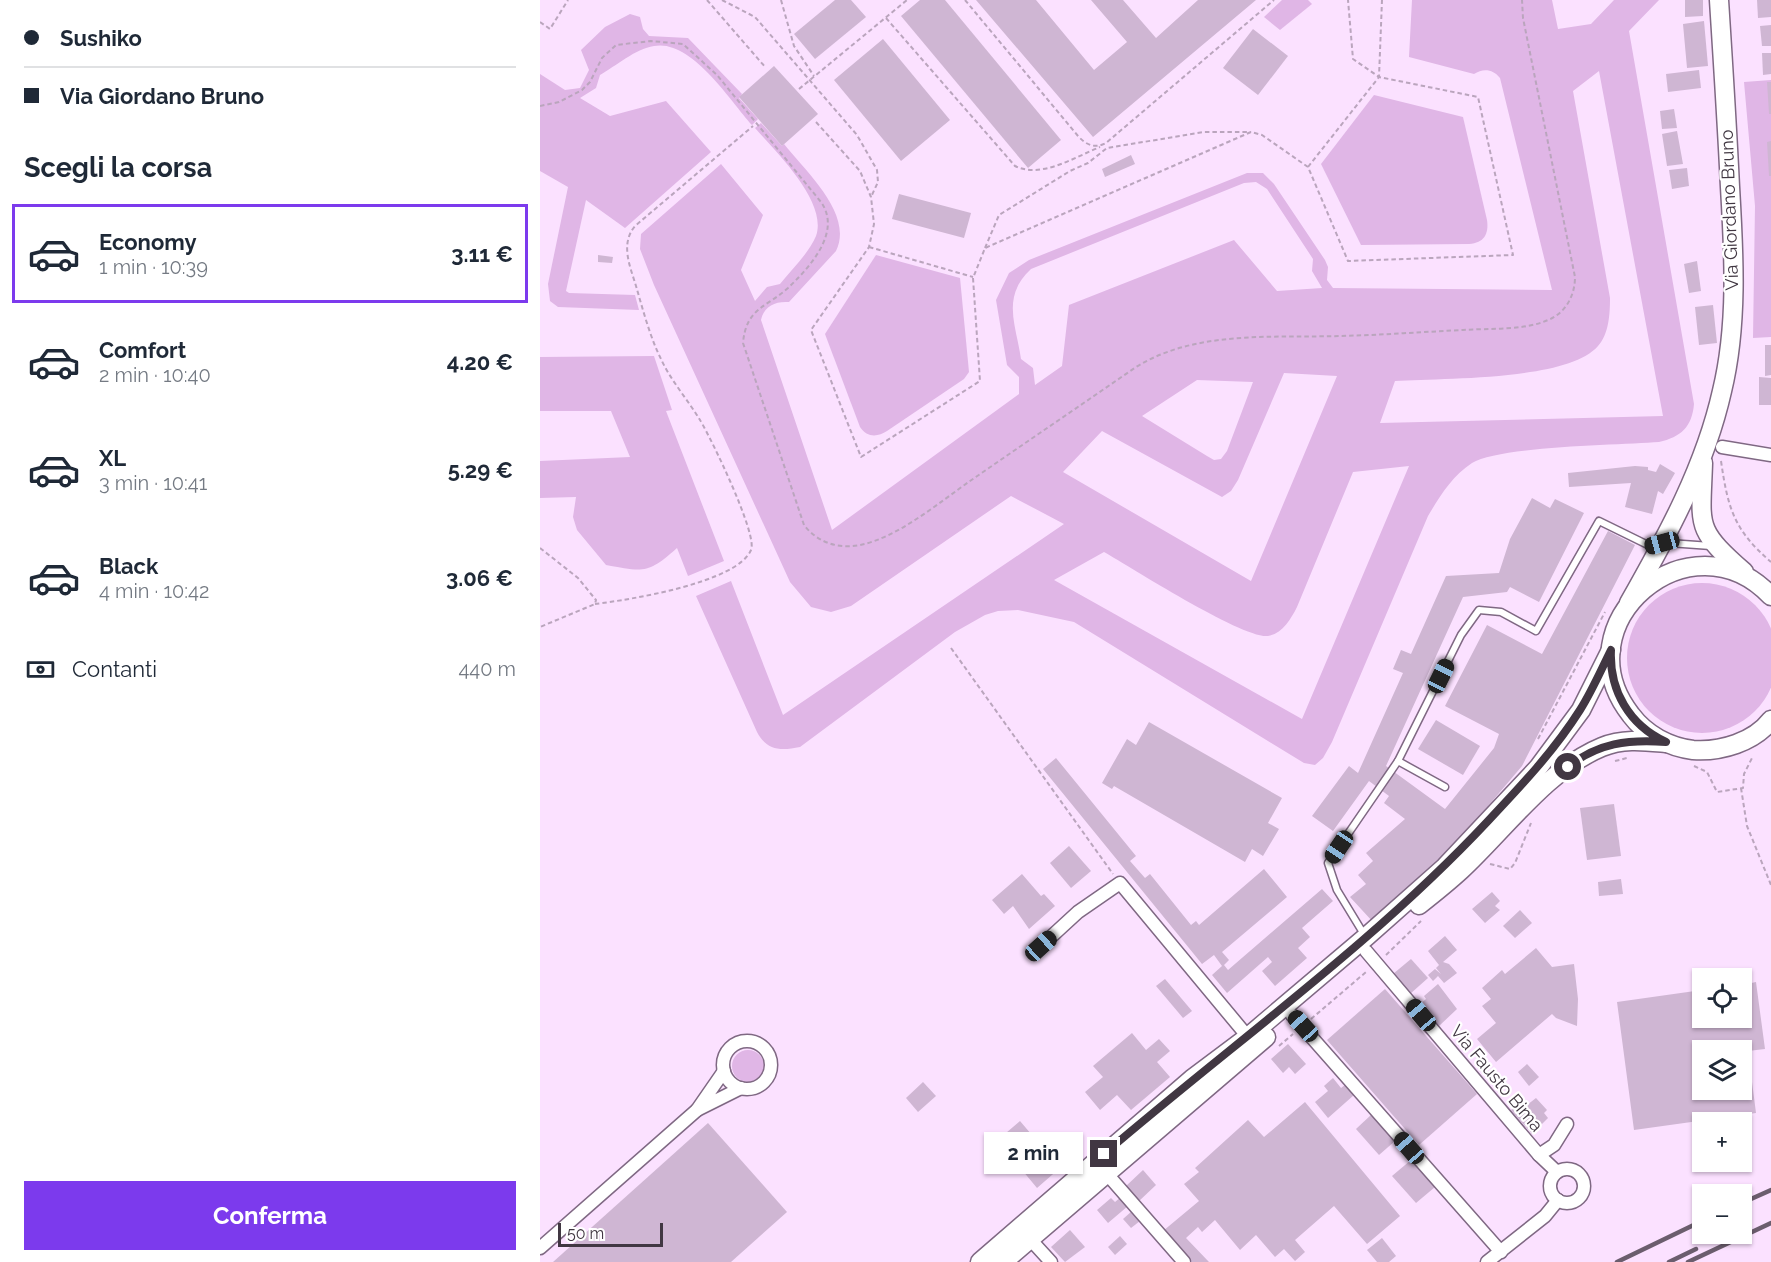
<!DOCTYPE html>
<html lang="it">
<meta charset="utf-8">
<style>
body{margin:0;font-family:Raleway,sans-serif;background:#f6f6f7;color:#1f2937;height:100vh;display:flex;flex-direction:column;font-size:22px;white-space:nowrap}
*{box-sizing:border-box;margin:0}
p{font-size:20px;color:#747a83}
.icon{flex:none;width:33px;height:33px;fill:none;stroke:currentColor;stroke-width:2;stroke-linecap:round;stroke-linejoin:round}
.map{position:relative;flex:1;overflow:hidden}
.details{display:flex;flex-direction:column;background:#fff;width:540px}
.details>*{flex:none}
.banner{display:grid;align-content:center;height:132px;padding:0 24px;background:#fff}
.tools{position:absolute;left:1152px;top:968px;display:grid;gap:12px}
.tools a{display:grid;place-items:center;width:60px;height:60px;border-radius:0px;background:#fff;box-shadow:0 2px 4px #0004;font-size:30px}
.scale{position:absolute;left:18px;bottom:15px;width:105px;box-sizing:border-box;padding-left:6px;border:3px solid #413742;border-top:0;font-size:16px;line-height:21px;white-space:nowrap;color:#413742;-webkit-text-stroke:4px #fff;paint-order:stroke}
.end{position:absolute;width:27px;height:27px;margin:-14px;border:8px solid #413742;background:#fff;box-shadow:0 0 0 3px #fff}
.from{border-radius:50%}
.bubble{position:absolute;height:42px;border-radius:0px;background:#fff;box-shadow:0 2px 4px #0004;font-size:20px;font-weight:700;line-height:42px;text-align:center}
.car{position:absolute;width:18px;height:36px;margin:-18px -9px;border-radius:8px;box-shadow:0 0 4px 2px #0007;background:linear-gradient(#222 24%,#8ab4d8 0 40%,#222 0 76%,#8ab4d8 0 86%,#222 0)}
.banner b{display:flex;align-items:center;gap:21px;height:57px;font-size:22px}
.banner b+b{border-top:2px solid #e0e1e3}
.banner i{width:15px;height:15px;background:#1f2937}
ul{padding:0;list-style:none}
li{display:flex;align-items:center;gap:18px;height:99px;margin:0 12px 9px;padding:0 12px;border:3px solid transparent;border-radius:0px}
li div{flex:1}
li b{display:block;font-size:22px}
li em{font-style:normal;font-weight:700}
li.on{border-color:#7c3aed}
li>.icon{width:54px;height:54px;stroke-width:1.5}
h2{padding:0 24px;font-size:27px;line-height:72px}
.pay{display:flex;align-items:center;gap:15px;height:66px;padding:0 24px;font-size:22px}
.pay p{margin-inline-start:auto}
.primary-button{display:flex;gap:12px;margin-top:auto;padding:12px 24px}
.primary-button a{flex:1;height:69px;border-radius:0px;background:#7c3aed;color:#fff;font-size:24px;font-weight:700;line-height:69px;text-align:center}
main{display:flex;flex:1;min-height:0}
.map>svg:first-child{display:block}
.green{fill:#e0b6e6;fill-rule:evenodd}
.building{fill:#cfb6d3;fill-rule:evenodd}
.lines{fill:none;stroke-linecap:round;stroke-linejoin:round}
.lane-casing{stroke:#7f6883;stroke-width:9}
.street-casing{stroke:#7f6883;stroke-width:15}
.secondary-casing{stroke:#7f6883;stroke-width:21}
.path{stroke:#baa5bd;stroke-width:2;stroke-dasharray:4.5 3;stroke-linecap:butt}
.lane{stroke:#fff;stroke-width:6}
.street{stroke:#fff;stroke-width:12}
.secondary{stroke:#fff;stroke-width:18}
.rail{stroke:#6b5d6d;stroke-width:4.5}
.route{stroke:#413742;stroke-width:8}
.labels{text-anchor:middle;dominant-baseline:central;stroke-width:4.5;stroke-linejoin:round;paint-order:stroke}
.street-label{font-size:18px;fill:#413742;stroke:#fff}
</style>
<main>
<section class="details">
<div class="banner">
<b><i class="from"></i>Sushiko</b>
<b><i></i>Via Giordano Bruno</b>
</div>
<h2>Scegli la corsa</h2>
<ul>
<li class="on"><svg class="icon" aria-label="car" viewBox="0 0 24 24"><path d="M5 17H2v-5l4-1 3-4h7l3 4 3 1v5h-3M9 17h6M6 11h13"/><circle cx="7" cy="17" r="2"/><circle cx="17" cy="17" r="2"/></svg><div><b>Economy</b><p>1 min · 10:39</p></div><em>3.11 €</em></li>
<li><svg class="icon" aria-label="car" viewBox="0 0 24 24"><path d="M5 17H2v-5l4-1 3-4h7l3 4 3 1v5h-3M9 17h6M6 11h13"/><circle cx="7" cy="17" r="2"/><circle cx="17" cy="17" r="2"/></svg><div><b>Comfort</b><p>2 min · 10:40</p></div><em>4.20 €</em></li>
<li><svg class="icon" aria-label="car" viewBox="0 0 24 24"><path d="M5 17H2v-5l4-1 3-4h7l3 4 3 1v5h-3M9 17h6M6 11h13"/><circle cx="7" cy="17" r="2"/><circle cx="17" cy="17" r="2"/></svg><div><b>XL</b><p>3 min · 10:41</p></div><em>5.29 €</em></li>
<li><svg class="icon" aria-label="car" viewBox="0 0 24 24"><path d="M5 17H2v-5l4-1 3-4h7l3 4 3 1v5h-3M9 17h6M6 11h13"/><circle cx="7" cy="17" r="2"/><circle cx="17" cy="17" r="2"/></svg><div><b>Black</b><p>4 min · 10:42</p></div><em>3.06 €</em></li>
</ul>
<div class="pay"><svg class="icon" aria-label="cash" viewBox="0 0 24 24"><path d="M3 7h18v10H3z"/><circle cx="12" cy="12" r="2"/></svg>Contanti<p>440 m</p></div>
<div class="primary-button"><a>Conferma</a></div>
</section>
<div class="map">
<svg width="1231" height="1262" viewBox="0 0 1231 1262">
<rect width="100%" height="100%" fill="#fbe1ff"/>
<g class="green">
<path d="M742 0H768L772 4 740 30 724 17Z"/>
<path d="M872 0H1012L1018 29 1051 24 1074 0H1119L1089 31 1154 404C1152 427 1141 437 1119 442 1081 445 959 446 932 463 912 476 900 496 888 516L792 742 783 758 775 765 764 763 534 622 478 610 458 611 445 615 415 632 260 747C241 751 227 751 217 732L156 596 191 581 243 715 524 524 471 496 311 606 291 612 271 607 250 582 114 285 100 249 101 234 181 164 223 215 201 270 215 301 227 287 240 284C252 269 269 253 276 236 288 202 236 152 215 128L221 123 242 146 244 144C266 172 314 214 296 251L249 302C235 301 224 306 221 320L292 530 479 394V377L467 365 456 300 469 273 489 260 707 173H723L734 184 785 260 788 267 787 280 793 288 1012 290 960 78C953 69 943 68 934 74L869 57ZM1059 71 1123 416 840 423 855 381C902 378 1028 381 1058 346 1069 334 1070 314 1070 298L1033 91ZM716 182 727 189 773 259 772 271 782 288 737 291 694 240 529 305 522 366 495 385 493 368 481 359C476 324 461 297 491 269L704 183ZM744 373 797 376 711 581 523 472 562 431 682 497 691 491 698 480ZM657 380 713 382 687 451 681 459 674 460 667 456 602 416ZM869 466 762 719 514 580 564 552C592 568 703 639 728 636 742 634 751 619 757 607L813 472Z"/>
<path d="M90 14 100 17 103 29 109 36 148 38 202 94 199 98 218 119 212 125C189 99 151 39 114 46 95 49 76 66 60 75L56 88 40 98 70 116 126 101 171 152 85 228 46 200 26 291 29 293 95 295 99 310 18 307 10 301 8 284 28 187 0 171V74L25 90 40 88 49 70 41 50 65 27Z"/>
<path d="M1231 80V337L1213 338 1215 206 1204 82Z"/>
<path d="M834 95 923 117 947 220C949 234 944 243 929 244L821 245 781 164Z"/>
<path d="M336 255 420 278 429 372 424 379 347 431C338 437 327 438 320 427L285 334Z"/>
<path d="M114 356 132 410 126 411 184 561 148 576 137 548C108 574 104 572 66 565L37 530 33 517 36 497 0 498V461L90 457 71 411H0V357Z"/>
<circle cx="1162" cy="658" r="75"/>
<circle cx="208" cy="1066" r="16"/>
</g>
<g class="building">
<path d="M295 0H311L326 17 275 59 254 34Z"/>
<path d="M380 0H405L521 140 488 168 361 16Z"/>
<path d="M436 0H496L554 70 587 42 551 0H583L616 38 658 0H716L553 137Z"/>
<path d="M1145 0H1163V16L1145 17Z"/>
<path d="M1217 0H1231V17L1218 18Z"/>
<path d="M1164 21 1168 66 1147 68 1143 24Z"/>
<path d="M1231 25V46H1222L1220 26Z"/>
<path d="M713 29 748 56 718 95 683 68Z"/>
<path d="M343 39 410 120 361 161 294 80Z"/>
<path d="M1222 53H1231V74L1223 75Z"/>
<path d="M234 66 278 114 242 146 199 97Z"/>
<path d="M1159 70 1161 88 1128 92 1126 74Z"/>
<path d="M1227 82H1231V114H1229Z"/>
<path d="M1134 109 1137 128 1122 129 1120 111Z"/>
<path d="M1137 131 1143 164 1127 166 1122 134Z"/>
<path d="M1231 141V176H1229L1227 142Z"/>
<path d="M591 155 595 164 565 177 562 169Z"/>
<path d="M1147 168 1149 186 1132 189 1129 170Z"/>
<path d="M359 194 431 213 424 238 352 219Z"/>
<path d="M58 255 73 257 72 263 58 262Z"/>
<path d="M1157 261 1161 291 1149 293 1144 264Z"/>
<path d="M1173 305 1177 343 1159 345 1155 307Z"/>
<path d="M1225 345H1231V375L1225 376Z"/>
<path d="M1219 377 1231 378V405H1219Z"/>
<path d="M1120 464 1135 473 1123 494 1118 491 1112 514 1085 507 1091 483 1029 487 1028 473 1095 466 1108 467V470L1116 472Z"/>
<path d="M992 498 1010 508 1015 499 1044 513 999 602 970 587 967 592 923 597 846 766 905 809 954 748 959 734 905 706 947 625 1002 654 1068 531 1095 545 982 766 915 845 833 922 810 897 826 884 818 875 833 861 826 853 865 819 844 803 849 796 829 781 793 831 772 816 809 766 818 773 863 673 853 669 861 650 871 654 906 576 959 573 970 539Z"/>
<path d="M896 720 940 746 923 775 878 749Z"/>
<path d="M609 722 742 798 728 823 739 829 723 856 712 849 705 862 574 786 572 789 562 783 587 739 596 745Z"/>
<path d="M516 758 596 856 590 861 605 878 610 874 651 925 656 921 659 925 724 869 747 897 682 952 689 960 684 965 688 970 782 889 793 901 762 928 770 937 758 948 767 958 735 986 722 971 732 962 728 957 687 993 672 975 682 966 674 955 662 964 503 769Z"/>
<path d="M1074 804 1081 856 1047 860 1040 808Z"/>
<path d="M529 846 551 871 531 888 510 863Z"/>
<path d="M482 874 501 896 504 894 515 906 489 929 473 906 464 914 452 900Z"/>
<path d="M1081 879 1083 894 1059 896 1058 882Z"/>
<path d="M952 892 960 901 955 906 960 910 945 923 932 909Z"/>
<path d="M980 910 992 923 975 938 963 926Z"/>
<path d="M905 936 917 950 903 962 909 964 917 973 904 983 898 976 893 981 888 975 895 969 901 974 896 968 899 965 888 951Z"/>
<path d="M996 948 1012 967 1034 964 1038 999 1037 1026 1016 1018 1012 1014 956 1062 937 1039 956 1023 942 1006 951 999 942 988 962 970 965 974Z"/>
<path d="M871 959 888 978 870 994 853 974Z"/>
<path d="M625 979 652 1011 643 1018 616 986Z"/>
<path d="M1216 982 1225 1049 1208 1051 1216 1113 1094 1130 1077 1002 1162 990V1017H1202V985ZM1162 1050H1202V1089H1162Z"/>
<path d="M898 984 917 1009 899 1026H896L879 1005 886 999 884 996Z"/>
<path d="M845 989 937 1094 879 1145 787 1040Z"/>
<path d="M592 1033 606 1050 619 1039 630 1051 617 1062 630 1077 591 1110 577 1095 560 1110 545 1092 563 1077 553 1066Z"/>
<path d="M748 1044 766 1064 755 1074 749 1067 743 1073 731 1059Z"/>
<path d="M987 1064 999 1077 989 1086 978 1072Z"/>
<path d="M793 1078 801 1088 805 1085 814 1095 788 1118 775 1102 788 1091 784 1086Z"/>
<path d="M383 1082 396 1096 378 1112 366 1098Z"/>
<path d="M996 1098 1007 1110 1004 1113 1008 1118 992 1134 971 1110 982 1100 987 1105Z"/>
<path d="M765 1102 860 1216 827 1244 794 1206 755 1240 765 1252 755 1261 744 1249 735 1257 716 1235 700 1250 675 1220 662 1232 658 1227 646 1238 669 1262H652L623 1231 659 1201 644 1184 659 1172 655 1168 708 1120 724 1137Z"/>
<path d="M832 1114 855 1141 839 1155 816 1129Z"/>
<path d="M480 1121 520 1168 497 1188 473 1159 459 1171 450 1161 460 1152 453 1144Z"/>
<path d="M168 1123 247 1212 191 1262H13Z"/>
<path d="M871 1160 895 1187 876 1203 852 1176Z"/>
<path d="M603 1170 616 1185 598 1202 585 1187Z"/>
<path d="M581 1197 588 1206 568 1223 557 1210 571 1198 575 1202Z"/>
<path d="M592 1211 600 1221 591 1228 583 1219Z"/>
<path d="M530 1230 545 1247 525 1262 511 1247Z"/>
<path d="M580 1236 587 1244 575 1255 568 1247Z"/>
<path d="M842 1238 856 1256 849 1262H837L827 1250Z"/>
</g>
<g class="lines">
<g class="lane-casing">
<g id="lane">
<path d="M905 787 858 761 921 635 939 610 961 612 996 631 1059 521 1110 546 1129 543 1171 546"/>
<path d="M825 936 797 890 788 863 858 761"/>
</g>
</g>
<g class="street-casing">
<g id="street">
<path d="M1182 447 1231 455"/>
<path d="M501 946 538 912 580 883 708 1037"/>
<path d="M826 951 999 1155 1017 1172"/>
<path d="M752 1015 961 1252"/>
<circle cx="207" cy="1065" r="24"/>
<path d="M184 1071 157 1110 201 1088"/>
<path d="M999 1155 1014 1145 1027 1124"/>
<circle cx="1027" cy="1186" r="17"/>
<path d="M567 1174 644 1262"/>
<path d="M490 1239 511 1262"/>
<path d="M0 1248 157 1110"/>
<path d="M947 1262 1005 1216 1018 1200"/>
</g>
</g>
<g class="secondary-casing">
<g id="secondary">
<path d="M1163 463C1161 527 1154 528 1204 572"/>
<path d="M1231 596C1150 511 1019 624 1091 715 1106 735 1129 747 1153 750 1181 752 1214 742 1231 720"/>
<path d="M1089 603C1127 536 1165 467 1182 391 1198 325 1194 254 1190 187 1187 124 1183 62 1179 0"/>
<path d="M879 905C893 894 908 882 921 870 964 830 1008 769 1062 747 1083 738 1105 741 1126 743"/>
<path d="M440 1262 652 1079 708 1037 826 937 905 867 998 768 1041 710 1071 650"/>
<path d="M463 1262 726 1037"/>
</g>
</g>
<g class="path">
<path d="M167 0 226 68"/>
<path d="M182 0 215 17 317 135 337 170 338 182 331 197"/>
<path d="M241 0 254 46 274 76"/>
<path d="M425 0 538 136C546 145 555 149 566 143L734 0"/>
<path d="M346 18 475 166C501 179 535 157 560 147"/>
<path d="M0 22 10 29 28 0"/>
<path d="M259 89 367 0"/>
<path d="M0 106 19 102 42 90 50 82 62 58 76 45 111 41 143 44 177 75 281 202C302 232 270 267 248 288 227 307 206 308 203 343L264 525C278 543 298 549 320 545 357 538 400 502 430 481 485 443 541 405 596 367 656 330 732 338 800 336 841 335 882 332 923 330 950 328 983 331 1008 320 1026 313 1035 295 1035 277L983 18 982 0"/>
<path d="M276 122 320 171 331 197 334 224 329 247 271 330 321 457 440 381 433 278 445 248 711 132 722 135 768 167 808 261 973 255 938 97 839 77 842 0"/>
<path d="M768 167 839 77 813 59 808 0"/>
<path d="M329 247 433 277"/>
<path d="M445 248 459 215 530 171 548 163 567 148 664 132H708"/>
<path d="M1181 461C1188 509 1194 530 1231 562"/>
<path d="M0 548 38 578 56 600 55 604 0 627"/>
<path d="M55 604C88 600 197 583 211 550 218 535 171 438 160 420 148 400 131 381 121 359 110 337 103 310 96 286 90 266 80 244 95 226L213 126"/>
<path d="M411 648 573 874"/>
<path d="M998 739 1065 612"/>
<path d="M1075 761 1087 758"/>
<path d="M1154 766 1167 772 1177 792 1203 788 1204 774 1213 756"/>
<path d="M1201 788 1207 826 1231 885"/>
<path d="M950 864 970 869 975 863 991 823"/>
<path d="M846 955 881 921"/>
<path d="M771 1019 826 972"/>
<path d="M739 1046 753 1034"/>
</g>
<use href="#lane" class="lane"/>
<use href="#street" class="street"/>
<use href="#secondary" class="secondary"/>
<g class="rail">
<path d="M1202 1203 1231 1190"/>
<path d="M1077 1262 1162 1221"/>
<path d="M1129 1262 1156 1249"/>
<path d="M1148 1262 1231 1223"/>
</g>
</g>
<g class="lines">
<path class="route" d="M564 1154C692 1044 832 945 948 821 981 786 1014 751 1040 710 1052 691 1061 670 1071 650 1069 690 1089 725 1126 742 1089 739 1057 743 1028 767"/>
</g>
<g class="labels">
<g class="street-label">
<text transform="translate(1189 210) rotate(-92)">Via Giordano Bruno</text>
<text transform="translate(957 1078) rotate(50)">Via Fausto Bima</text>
</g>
</g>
</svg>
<div class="tools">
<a><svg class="icon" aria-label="locate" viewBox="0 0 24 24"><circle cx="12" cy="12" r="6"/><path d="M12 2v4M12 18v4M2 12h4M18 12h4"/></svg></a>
<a><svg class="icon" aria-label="layers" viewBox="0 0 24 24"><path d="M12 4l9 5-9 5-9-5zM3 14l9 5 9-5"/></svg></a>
<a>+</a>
<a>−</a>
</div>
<div class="scale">50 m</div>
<i class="end from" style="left:1028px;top:767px"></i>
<i class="end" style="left:564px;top:1154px"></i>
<div class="bubble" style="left:444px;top:1132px;width:99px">2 min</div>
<i class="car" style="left:1122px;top:543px;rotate:255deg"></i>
<i class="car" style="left:901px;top:676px;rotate:26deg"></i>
<i class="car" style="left:799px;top:847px;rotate:214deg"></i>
<i class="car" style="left:501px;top:946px;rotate:48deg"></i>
<i class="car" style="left:881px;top:1015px;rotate:320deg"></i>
<i class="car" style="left:763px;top:1026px;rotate:318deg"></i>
<i class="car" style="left:869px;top:1148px;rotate:319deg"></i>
</div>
</main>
